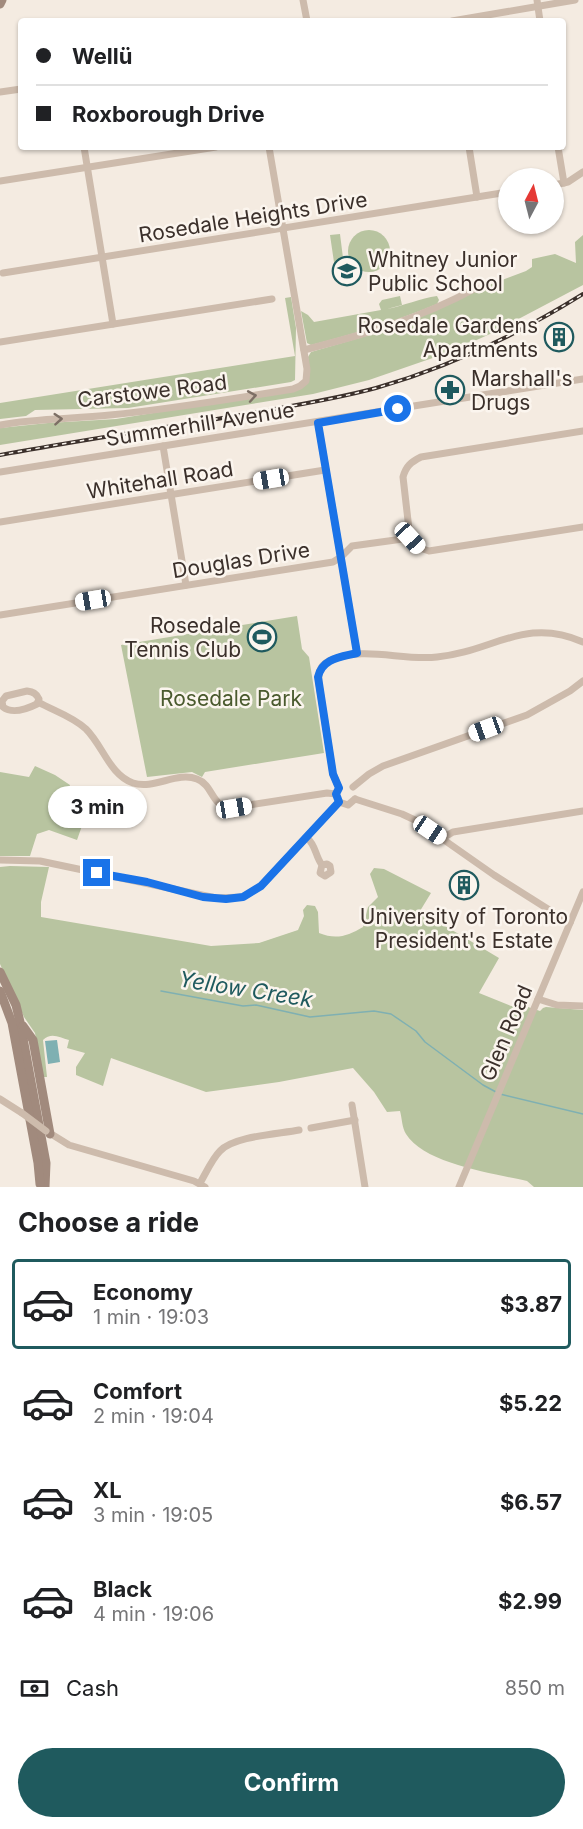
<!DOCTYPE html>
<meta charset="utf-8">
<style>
body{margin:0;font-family:Inter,sans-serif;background:#f6f6f6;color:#202124;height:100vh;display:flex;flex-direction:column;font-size:22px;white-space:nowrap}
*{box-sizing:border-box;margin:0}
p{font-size:20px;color:#757577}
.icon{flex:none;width:33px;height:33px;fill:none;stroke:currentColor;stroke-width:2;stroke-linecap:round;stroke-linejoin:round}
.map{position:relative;height:1187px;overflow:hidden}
.drawer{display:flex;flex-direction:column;background:#fff;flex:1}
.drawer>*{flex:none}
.guide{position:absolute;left:18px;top:18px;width:548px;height:132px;border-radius:6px;box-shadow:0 2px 4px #0004;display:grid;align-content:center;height:132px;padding:0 18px;background:#fff}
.needle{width:39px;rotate:7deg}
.controls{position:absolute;left:498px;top:168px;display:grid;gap:12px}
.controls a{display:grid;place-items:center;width:66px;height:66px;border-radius:50%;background:#fff;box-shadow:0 2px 4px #0004;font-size:30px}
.end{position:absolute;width:27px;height:27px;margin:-14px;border:8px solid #1a73e8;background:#fff;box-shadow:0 0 0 3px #fff}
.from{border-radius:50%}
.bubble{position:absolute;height:42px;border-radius:21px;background:#fff;box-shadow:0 2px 4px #0004;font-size:20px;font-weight:700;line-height:42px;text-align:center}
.car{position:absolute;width:18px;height:36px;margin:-18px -9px;border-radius:8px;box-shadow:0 0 4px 2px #0007;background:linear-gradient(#fff 24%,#345 0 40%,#fff 0 76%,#345 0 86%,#fff 0)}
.guide b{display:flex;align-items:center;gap:21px;height:57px;font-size:22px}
.guide b+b{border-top:2px solid #e0e0e0}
.guide i{width:15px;height:15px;background:#202124}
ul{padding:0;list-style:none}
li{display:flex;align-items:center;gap:18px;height:90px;margin:0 12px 9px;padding:0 6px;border:3px solid transparent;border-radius:6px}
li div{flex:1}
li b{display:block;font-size:22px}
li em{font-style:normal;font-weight:700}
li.current{border-color:#1f5a5e}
li>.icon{width:54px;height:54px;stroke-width:1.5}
h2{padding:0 18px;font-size:27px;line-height:72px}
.pay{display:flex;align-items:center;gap:15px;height:66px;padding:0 18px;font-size:22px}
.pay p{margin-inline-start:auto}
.button{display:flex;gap:12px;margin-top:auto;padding:12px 18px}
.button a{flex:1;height:69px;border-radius:36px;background:#1f5a5e;color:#fff;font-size:24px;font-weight:700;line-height:69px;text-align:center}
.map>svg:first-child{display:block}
.green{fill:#b8c4a0}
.water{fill:#7fb0b2}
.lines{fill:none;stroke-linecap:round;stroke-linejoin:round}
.stream{stroke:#7fb0b2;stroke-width:1.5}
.minor{stroke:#cdbbac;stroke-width:7}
.secondary{stroke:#a18a7d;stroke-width:9}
.rail-casing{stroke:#3b302b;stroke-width:4}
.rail{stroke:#fbf5ee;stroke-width:1.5;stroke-dasharray:4.5;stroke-linecap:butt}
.minor-bridge{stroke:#cdbbac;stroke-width:7}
.oneway{stroke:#7d6f65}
.route{stroke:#1a73e8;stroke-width:8}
.labels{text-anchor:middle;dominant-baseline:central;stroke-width:5;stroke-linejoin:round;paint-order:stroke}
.street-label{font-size:21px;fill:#3b302b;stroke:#fbf5ee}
.poi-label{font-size:21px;fill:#3b302b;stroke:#fbf5ee;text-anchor:start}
.park-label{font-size:21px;fill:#4a5a2e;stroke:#fbf5ee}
.water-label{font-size:22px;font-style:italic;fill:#1f5a5e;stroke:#fbf5ee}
</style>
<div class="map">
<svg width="583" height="1187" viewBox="0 0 583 1187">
<rect width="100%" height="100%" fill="#f4ebe1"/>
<g class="green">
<circle cx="369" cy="251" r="21"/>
<path d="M340 234 345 274 338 275 334 279 332 270 335 269 330 235Z"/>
<path d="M583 235V285L490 334 450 352 369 380 313 394 0 445V428L48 423 116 419 295 390 310 375 308 357 311 352 390 329 473 291 526 271 532 267V259L555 254 576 263 575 242Z"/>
<path d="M400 296 402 305 387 309C403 306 421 298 437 296L439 300 437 304C396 321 355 334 311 345L307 343 301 311 308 315 314 322 381 310 379 304 382 300Z"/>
<path d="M291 297 296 328 295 380 291 382 128 408 35 410 26 416 0 419V403L295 356 285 298Z"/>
<path d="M297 616 302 649 309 657 324 753 205 772 202 777 192 772 147 777 121 645Z"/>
<path d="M35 766 55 775 70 785 63 805 83 823 77 840 49 830 37 834 30 856H0V772L29 777Z"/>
<path d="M10 866 49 867 41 902V917L211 946 259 943 298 930 304 916 303 910 307 905 315 906 318 912 319 933C336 940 348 936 363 927L368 907 378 897 370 874 374 868 384 869 431 893 420 911 499 958 479 993 511 1006 528 1007 540 1011 543 1008 546 1007 583 1010V1187H534L527 1181C496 1174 424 1164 406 1134 402 1128 402 1118 400 1111L387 1112 374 1092 353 1068 279 1082 206 1092 111 1058 103 1086 76 1075V1067L85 1053 67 1048 69 1040C59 1037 51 1032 43 1040L47 1077H43L35 1033 24 1017 0 964V867Z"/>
</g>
<path class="water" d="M57 1040 60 1062 48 1064 45 1041Z"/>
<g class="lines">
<g class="stream">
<path d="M161 991 243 1006 256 1005 310 1017 374 1011 391 1014 416 1031 425 1042 483 1085 496 1092"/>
<path d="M500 1094 583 1114"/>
</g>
<g class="minor">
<path d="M303 0 307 21"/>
<path d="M537 0 540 21"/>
<path d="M452 21 575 0"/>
<path d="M0 92 21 89"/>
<path d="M84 147 113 324"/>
<path d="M469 147 477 197"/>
<path d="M558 147 564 183"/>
<path d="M0 181 216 147"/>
<path d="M554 185 568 182 583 172"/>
<path d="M3 273 508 192"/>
<path d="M0 342 272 299"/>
<path d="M304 350C366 334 419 319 476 288"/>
<path d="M318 423 357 653"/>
<path d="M0 425C36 418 74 419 110 415 171 409 232 399 293 389L300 386 306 381 307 369 269 147"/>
<path d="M163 446 186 585"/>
<path d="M0 472 583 379"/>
<path d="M0 522 325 470"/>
<path d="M410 538 403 477C406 466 411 462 421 457L583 431"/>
<path d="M410 538 420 548 429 551 583 527"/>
<path d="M0 615 333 562 341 557 352 546 410 538"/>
<path d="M27 691C33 692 36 693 39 699L37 704C27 709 12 714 3 707L2 701 6 696Z"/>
<path d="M38 702C54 711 72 716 86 729 103 746 110 775 133 783 154 790 177 771 197 779 213 785 211 805 229 808L327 793 336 794"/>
<path d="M353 787 369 774 383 766 527 715 570 691 583 681"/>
<path d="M339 788 333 774 319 684C318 674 319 666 329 661 364 645 400 661 437 657 492 652 525 616 583 642"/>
<path d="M355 799 402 814 417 821 494 875 570 923"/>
<path d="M339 802 348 805 355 799"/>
<path d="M307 838C316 845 315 856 322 865L320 873 325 876 331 872 330 866 327 864 322 865"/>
<path d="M443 838 453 832 583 811"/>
<path d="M0 860 40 861 216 898 243 897 261 886 339 802"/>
<path d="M538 999 557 1005 583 1006"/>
<path d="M0 1099 22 1113"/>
<path d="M352 1105 365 1187"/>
<path d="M311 1128 355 1120"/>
<path d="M48 1132 69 1145 194 1181 205 1187"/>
<path d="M200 1183C206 1173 212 1159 220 1151 234 1136 279 1134 299 1130"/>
<path d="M459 1187 583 892"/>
</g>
<g class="secondary">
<path d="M0 4 2 0"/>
<path d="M0 972 16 1005 20 1022 46 1163 45 1187"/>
<path d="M0 991 12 1023 38 1163 40 1184"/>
<path d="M23 1026 33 1040 50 1134"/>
</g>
<g class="rail-casing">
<path id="rail" d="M0 455C76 441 153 429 229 417 278 408 328 401 376 388 449 367 519 334 583 294"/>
</g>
<use href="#rail" class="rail"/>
<path class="minor-bridge" d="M22 1113 46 1131"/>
</g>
<defs><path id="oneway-chevron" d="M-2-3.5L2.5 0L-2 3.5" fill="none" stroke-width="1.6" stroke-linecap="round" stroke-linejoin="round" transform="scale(1.5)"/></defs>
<g class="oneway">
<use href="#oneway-chevron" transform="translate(252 396) rotate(-10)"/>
<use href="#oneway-chevron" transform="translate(58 419) rotate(-4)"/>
</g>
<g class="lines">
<path class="route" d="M97 873 147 882 203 897 226 899 243 897 261 886 339 802 336 794 339 788 333 774 318 677C322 658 341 657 357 653L318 423 398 409"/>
</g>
<defs>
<g id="school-ring" transform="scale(1.5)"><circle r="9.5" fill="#fbf5ee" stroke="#1f5a5e" stroke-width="1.5"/><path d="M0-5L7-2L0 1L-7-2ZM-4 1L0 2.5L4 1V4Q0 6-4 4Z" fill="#1f5a5e"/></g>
<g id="building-ring" transform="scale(1.5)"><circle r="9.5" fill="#fbf5ee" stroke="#1f5a5e" stroke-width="1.5"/><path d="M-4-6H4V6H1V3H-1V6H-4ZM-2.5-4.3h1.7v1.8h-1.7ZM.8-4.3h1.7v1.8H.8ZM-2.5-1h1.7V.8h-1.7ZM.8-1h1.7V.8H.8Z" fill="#1f5a5e"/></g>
<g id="pharmacy-ring" transform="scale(1.5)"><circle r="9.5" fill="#fbf5ee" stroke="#1f5a5e" stroke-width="1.5"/><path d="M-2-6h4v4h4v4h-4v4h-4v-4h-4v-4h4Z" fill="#1f5a5e"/></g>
<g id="stadium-ring" transform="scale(1.5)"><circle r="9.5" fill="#fbf5ee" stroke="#1f5a5e" stroke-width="1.5"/><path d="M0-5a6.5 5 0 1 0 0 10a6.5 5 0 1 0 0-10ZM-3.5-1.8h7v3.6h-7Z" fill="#1f5a5e"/></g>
</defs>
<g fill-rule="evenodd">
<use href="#school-ring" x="347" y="271"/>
<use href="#building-ring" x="559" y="337"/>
<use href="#pharmacy-ring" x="450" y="390"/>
<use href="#stadium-ring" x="262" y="637"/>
<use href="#building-ring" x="464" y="885"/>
</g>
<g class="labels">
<g class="street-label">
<text transform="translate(253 217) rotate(-9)">Rosedale Heights Drive</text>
<text transform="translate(152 391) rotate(-7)">Carstowe Road</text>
<text transform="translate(200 424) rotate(-9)">Summerhill Avenue</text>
<text transform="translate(160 480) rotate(-9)">Whitehall Road</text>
<text transform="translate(241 560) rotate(-9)">Douglas Drive</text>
<text transform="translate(506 1033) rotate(-67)">Glen Road</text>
</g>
<g class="poi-label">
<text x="368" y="259">Whitney Junior<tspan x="368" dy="24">Public School</tspan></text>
<text x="538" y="325" text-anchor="end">Rosedale Gardens<tspan x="538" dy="24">Apartments</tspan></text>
<text x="471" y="378">Marshall's<tspan x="471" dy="24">Drugs</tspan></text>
<text x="241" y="625" text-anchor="end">Rosedale<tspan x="241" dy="24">Tennis Club</tspan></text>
<text x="464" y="916" text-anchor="middle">University of Toronto<tspan x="464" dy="24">President's Estate</tspan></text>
</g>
<g class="park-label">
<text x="231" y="698">Rosedale Park</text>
</g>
<g class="water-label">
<text transform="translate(246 989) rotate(9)">Yellow Creek</text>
</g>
</g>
</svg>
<div class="controls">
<a><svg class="needle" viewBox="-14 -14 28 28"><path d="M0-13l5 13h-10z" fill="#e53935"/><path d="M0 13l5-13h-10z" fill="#757577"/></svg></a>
</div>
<i class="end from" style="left:398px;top:409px"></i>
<i class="end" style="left:97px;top:873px"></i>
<div class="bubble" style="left:48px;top:786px;width:99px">3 min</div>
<i class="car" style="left:271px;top:479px;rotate:261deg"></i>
<i class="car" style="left:410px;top:538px;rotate:137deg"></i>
<i class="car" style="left:93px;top:600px;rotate:261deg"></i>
<i class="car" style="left:486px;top:729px;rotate:250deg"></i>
<i class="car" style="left:234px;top:808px;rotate:81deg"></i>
<i class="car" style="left:430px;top:830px;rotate:124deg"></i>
<div class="guide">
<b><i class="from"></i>Wellü</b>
<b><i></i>Roxborough Drive</b>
</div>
</div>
<section class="drawer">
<h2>Choose a ride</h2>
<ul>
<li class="current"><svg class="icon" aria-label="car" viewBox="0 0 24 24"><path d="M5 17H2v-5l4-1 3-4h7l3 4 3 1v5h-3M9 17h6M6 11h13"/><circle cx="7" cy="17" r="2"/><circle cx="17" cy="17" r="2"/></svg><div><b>Economy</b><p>1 min · 19:03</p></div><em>$3.87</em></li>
<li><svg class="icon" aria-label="car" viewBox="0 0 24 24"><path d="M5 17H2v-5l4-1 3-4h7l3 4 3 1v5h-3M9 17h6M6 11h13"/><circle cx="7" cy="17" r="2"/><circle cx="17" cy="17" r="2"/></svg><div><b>Comfort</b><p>2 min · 19:04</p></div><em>$5.22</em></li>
<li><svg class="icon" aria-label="car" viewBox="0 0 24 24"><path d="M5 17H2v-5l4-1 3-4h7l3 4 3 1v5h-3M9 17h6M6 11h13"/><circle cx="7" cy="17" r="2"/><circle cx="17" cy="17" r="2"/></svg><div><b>XL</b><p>3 min · 19:05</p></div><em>$6.57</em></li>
<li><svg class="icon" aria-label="car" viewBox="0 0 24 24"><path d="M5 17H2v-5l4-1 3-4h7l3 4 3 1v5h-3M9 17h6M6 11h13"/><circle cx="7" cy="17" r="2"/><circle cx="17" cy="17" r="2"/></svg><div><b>Black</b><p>4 min · 19:06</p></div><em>$2.99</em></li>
</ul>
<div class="pay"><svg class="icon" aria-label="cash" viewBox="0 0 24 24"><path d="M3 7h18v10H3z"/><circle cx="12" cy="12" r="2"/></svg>Cash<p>850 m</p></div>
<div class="button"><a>Confirm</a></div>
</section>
